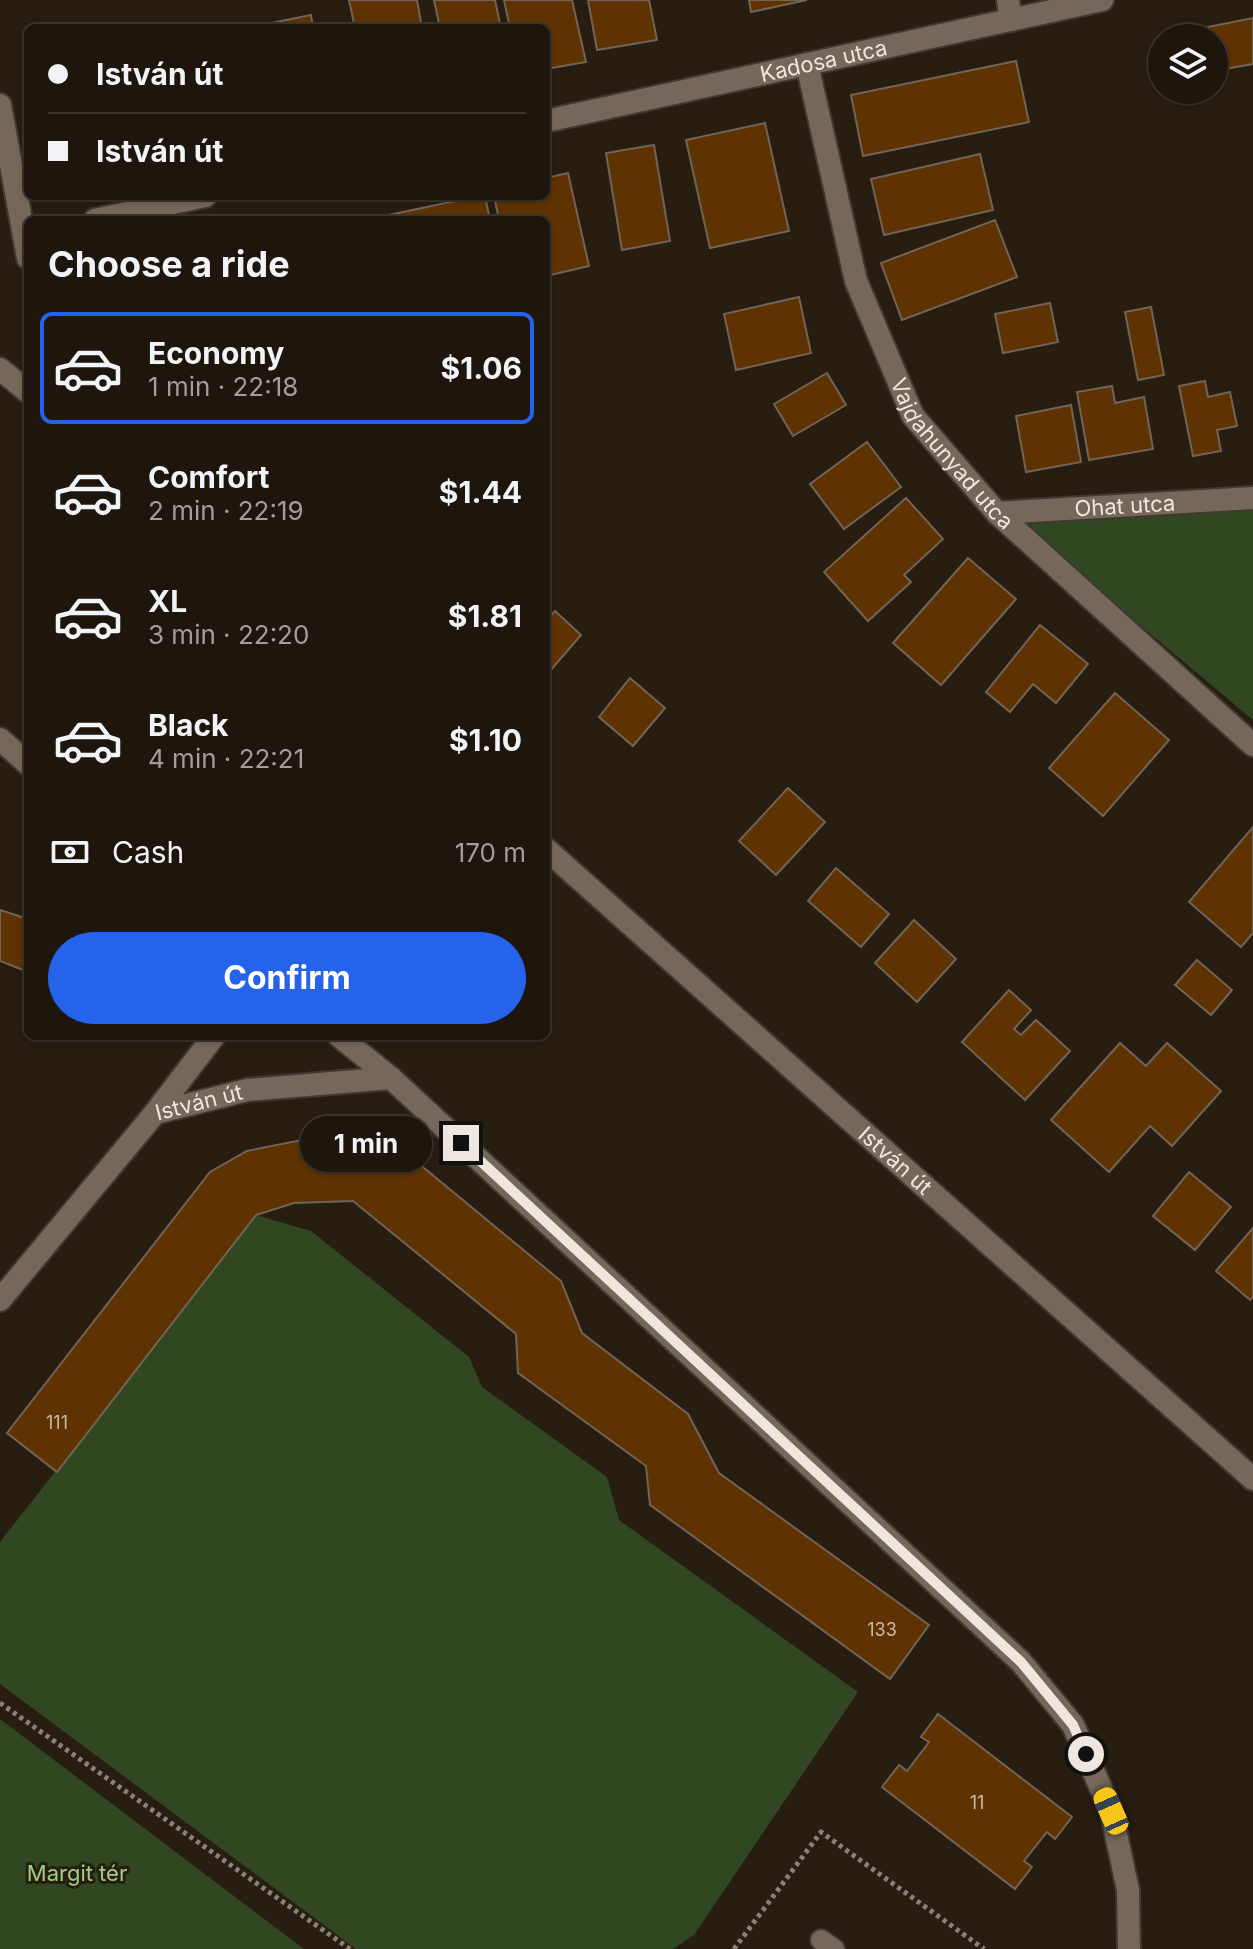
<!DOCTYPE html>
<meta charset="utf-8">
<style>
body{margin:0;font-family:Inter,sans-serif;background:#2b231b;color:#f1f3f6;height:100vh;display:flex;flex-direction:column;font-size:30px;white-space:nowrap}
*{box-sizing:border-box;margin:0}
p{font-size:26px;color:#a19f9d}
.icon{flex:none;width:44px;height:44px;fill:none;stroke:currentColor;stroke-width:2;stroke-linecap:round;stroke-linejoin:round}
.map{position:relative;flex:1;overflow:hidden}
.drawer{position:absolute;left:24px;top:216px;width:526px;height:824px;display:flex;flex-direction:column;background:#1e160d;border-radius:12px;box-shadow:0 2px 6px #0004,0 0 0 2px #3c352e}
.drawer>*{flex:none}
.guide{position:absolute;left:24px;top:24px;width:526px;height:176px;border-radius:12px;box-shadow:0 2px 6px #0004,0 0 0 2px #3c352e;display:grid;align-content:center;height:176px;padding:0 24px;background:#1e160d}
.buttons{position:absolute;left:1148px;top:24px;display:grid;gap:16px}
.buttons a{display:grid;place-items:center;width:80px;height:80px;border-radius:50%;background:#1e160d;box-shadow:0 2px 6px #0004,0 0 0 2px #3c352e;font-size:40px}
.end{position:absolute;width:36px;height:36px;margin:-18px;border:10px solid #efe7df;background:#111;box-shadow:0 0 0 4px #111}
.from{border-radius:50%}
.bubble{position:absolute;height:56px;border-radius:28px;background:#1e160d;box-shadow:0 2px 6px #0004,0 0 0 2px #3c352e;font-size:26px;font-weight:700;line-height:56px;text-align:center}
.car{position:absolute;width:24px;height:48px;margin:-24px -12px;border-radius:10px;box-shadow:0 0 6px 2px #0007;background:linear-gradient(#f5c518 24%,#345 0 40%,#f5c518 0 76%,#345 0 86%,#f5c518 0)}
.guide b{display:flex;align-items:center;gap:28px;height:76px;font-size:30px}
.guide b+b{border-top:2px solid #3c352e}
.guide i{width:20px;height:20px;background:#f1f3f6}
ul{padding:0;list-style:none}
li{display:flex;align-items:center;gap:24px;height:112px;margin:0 16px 12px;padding:0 8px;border:4px solid transparent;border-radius:12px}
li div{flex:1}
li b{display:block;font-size:30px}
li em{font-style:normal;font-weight:700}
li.selected{border-color:#2563eb}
li>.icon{width:72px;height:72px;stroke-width:1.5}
h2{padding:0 24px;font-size:36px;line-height:96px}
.pay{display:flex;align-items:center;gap:20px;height:88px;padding:0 24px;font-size:30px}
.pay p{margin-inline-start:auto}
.action{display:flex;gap:16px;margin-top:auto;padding:16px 24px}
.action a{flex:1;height:92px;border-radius:48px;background:#2563eb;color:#fff;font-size:32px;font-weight:700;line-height:92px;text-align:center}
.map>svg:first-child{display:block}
.green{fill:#314722}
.building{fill:#5f3202;stroke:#726357;stroke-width:2}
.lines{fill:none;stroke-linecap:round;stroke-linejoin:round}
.service-casing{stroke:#413832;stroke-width:24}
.minor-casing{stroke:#413832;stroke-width:26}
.tertiary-casing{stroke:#413832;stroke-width:26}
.path{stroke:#8b8177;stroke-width:5;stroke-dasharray:4 4;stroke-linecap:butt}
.service{stroke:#75685a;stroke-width:20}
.minor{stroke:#75685a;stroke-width:22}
.tertiary{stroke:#75685a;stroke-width:22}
.route{stroke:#efe7df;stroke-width:10}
.labels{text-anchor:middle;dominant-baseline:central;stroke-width:6;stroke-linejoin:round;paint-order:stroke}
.number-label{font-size:18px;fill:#cbbaa8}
.street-label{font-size:22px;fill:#efe7df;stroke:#281d11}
.park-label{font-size:22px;fill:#a0cf82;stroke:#281d11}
</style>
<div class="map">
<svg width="1253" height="1949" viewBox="0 0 1253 1949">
<rect width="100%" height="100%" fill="#281d11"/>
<g class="green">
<path d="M1253 509V720L1016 521Z"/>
<path d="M256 1215 311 1231 469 1357 482 1387 607 1477 619 1520 858 1692 694 1935 673 1949H356L0 1684V1542Z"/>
<path d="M0 1719 304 1949H0Z"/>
</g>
<g class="building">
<path d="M349 0H417L422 28H355Z"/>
<path d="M434 0H495L501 28H440Z"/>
<path d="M504 0H572L586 62 546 69V28H510Z"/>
<path d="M588 0H649L657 40 597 50Z"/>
<path d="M749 0H807L751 12Z"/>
<path d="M311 15 313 28H252V27Z"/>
<path d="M1253 18V64L1214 71V38H1190L1188 31Z"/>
<path d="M1016 61 1029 122 863 156 851 95Z"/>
<path d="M765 123 789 231 710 248 686 140Z"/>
<path d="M654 145 670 241 622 250 606 153Z"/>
<path d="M980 154 993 210 884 235 871 179Z"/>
<path d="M568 173 589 266 546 276V220H499L494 196H546V178Z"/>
<path d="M479 196H485L490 220H365Z"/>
<path d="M995 220 1017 277 902 320 881 263Z"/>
<path d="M799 297 811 353 736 370 724 314Z"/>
<path d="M1050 303 1058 342 1003 353 995 314Z"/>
<path d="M1151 307 1164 375 1138 380 1125 312Z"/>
<path d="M827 373 846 405 793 436 774 404Z"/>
<path d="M1205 381 1208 397 1230 392 1237 426 1217 430 1221 451 1193 456 1179 386Z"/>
<path d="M1112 386 1115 403 1144 397 1153 449 1089 460 1077 392Z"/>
<path d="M1071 405 1081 462 1026 472 1016 416Z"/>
<path d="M867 442 901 487 844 529 810 484Z"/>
<path d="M906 498 943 539 904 575 911 582 868 621 824 572Z"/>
<path d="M968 558 1016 599 941 685 893 643Z"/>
<path d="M555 611 581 635 550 671 546 668V621Z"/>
<path d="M1040 625 1088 664 1056 703 1033 684 1010 712 986 692Z"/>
<path d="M630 678 665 708 633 746 599 717Z"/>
<path d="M1115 693 1169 740 1103 816 1049 768Z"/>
<path d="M788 788 825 822 776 875 739 841Z"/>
<path d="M1253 827V933L1241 947 1189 902Z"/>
<path d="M836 868 889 914 861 947 808 901Z"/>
<path d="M0 910 28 919V972L0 961Z"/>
<path d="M914 920 956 959 917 1002 875 963Z"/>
<path d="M1197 960 1232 990 1211 1015 1175 985Z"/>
<path d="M1009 990 1031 1010 1014 1029 1021 1035 1036 1020 1070 1051 1025 1100 962 1042Z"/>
<path d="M1120 1043 1146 1066 1167 1043 1221 1091 1172 1146 1150 1126 1109 1172 1051 1120Z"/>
<path d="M337 1133 401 1149 561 1281 582 1333 688 1414 719 1473 929 1625 890 1679 650 1505 646 1466 518 1373 516 1334 353 1201 294 1203 256 1215 57 1472 7 1433 210 1172 247 1151Z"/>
<path d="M1189 1172 1231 1207 1195 1250 1153 1216Z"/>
<path d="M1253 1228V1297L1250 1300 1216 1271Z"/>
<path d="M938 1714 1072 1817 1055 1839 1047 1832 1024 1861 1032 1867 1015 1889 882 1787 899 1765 907 1771 929 1742 921 1737Z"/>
</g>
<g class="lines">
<g class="service-casing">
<path id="service" d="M821 1940 834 1949"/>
</g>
<g class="minor-casing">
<g id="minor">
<path d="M1008 0 1011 20"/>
<path id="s1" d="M807 64 856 281 913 416 997 513 1253 745"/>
<path id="s2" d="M546 121 1102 0"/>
<path d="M95 220 205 196"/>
<path id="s3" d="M997 513 1253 498"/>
<path d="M0 739 28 764"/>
<path d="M339 1036 391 1078 1021 1662 1073 1725 1111 1811 1128 1890 1129 1949"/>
<path d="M155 1113 214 1036"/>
<path id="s4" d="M0 1300 155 1113 247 1090 391 1078"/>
</g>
</g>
<g class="tertiary-casing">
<g id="tertiary">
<path d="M0 105 28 258"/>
<path d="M0 369 28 392"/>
<path id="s5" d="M546 849 1253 1479"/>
</g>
</g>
<g class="path">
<path d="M0 1703 350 1949"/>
<path d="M734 1949 821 1832 984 1949"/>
</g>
<use href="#service" class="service"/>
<use href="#minor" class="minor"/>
<use href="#tertiary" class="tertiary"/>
</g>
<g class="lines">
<path class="route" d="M461 1143 1021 1662 1073 1725 1086 1754"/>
</g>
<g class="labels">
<g class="number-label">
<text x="57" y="1422">111</text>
<text x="882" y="1629">133</text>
<text x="977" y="1802">11</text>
</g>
<g class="street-label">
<text stroke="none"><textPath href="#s2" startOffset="284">Kadosa utca</textPath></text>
<text stroke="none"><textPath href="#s1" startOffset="422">Vajdahunyad utca</textPath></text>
<text stroke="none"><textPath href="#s3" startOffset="128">Ohat utca</textPath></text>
<text stroke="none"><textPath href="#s4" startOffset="288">István út</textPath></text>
<text stroke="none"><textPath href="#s5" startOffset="468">István út</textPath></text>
</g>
<g class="park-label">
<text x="77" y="1873">Margit tér</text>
</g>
</g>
</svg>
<div class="buttons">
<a><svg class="icon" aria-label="layers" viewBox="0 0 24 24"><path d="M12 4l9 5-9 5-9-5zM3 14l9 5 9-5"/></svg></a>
</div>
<i class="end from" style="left:1086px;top:1754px"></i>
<i class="end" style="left:461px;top:1143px"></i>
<div class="bubble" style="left:300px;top:1116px;width:132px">1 min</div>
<i class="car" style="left:1111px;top:1811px;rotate:336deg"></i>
<div class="guide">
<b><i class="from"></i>István út</b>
<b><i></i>István út</b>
</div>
<section class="drawer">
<h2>Choose a ride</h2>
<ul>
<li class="selected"><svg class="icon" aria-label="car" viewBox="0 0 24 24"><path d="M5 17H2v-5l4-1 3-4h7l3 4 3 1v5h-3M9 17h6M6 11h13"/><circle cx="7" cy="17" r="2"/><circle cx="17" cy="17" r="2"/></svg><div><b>Economy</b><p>1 min · 22:18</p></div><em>$1.06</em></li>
<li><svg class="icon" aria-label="car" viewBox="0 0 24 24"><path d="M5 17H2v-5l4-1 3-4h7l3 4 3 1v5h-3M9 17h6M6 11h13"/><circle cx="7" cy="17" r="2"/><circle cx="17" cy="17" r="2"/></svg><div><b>Comfort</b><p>2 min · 22:19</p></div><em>$1.44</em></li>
<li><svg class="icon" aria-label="car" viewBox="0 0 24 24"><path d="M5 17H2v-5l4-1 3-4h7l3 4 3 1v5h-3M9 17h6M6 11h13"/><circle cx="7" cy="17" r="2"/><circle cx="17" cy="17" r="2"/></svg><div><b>XL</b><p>3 min · 22:20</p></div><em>$1.81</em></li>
<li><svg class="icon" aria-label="car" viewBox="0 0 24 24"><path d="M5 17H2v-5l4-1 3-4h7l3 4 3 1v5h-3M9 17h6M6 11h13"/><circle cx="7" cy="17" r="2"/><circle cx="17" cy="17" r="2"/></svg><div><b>Black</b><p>4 min · 22:21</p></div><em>$1.10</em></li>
</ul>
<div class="pay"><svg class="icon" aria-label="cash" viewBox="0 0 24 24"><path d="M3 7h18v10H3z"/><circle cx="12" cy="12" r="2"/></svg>Cash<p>170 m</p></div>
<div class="action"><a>Confirm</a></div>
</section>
</div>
